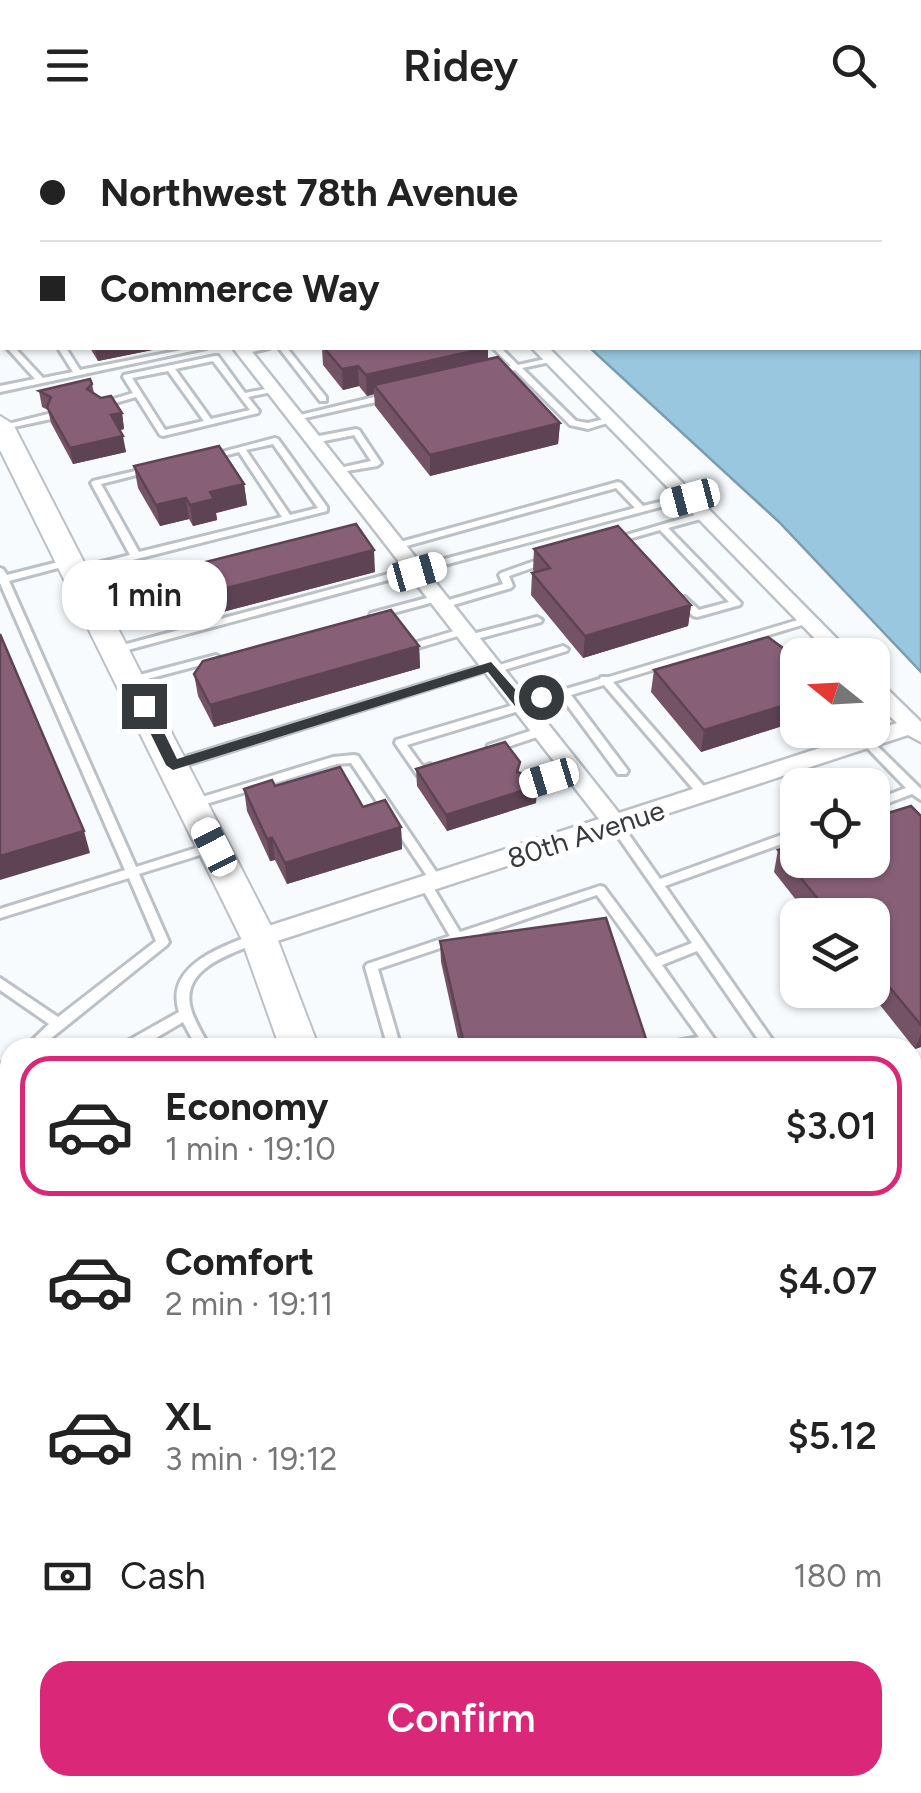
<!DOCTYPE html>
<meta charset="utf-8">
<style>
body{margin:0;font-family:Figtree,sans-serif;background:#f6f6f6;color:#222;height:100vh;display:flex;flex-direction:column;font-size:38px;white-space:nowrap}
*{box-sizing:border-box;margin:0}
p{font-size:32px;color:#767676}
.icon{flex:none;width:55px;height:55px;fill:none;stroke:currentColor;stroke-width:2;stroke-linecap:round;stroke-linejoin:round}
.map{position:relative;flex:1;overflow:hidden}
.sheet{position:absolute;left:0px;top:908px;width:922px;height:758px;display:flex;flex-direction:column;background:#fff;border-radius:30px 30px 0 0;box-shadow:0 2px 8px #0004}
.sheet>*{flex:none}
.banner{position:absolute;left:0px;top:0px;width:922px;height:220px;box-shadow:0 2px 8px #0004;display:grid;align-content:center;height:220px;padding:0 40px;background:#fff}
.needle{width:65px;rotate:288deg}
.controls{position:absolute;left:780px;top:508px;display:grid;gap:20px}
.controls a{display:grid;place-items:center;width:110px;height:110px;border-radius:20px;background:#fff;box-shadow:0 2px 8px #0004;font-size:50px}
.end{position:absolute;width:45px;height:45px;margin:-22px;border:12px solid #373a3c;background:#fff;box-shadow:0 0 0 5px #fff}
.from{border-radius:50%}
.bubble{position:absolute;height:70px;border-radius:30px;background:#fff;box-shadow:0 2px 8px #0004;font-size:32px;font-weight:600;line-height:70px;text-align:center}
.car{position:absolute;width:30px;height:60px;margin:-30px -15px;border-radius:12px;box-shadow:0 0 8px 2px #0007;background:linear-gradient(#fff 24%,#345 0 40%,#fff 0 76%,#345 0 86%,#fff 0)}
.banner b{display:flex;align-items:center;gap:35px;height:95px;font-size:38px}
.banner b+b{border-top:2px solid #e0e0e0}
.banner i{width:25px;height:25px;background:#222}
ul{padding:18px 0 0;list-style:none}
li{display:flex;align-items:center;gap:30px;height:140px;margin:0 20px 15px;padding:0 20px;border:5px solid transparent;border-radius:30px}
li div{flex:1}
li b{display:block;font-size:38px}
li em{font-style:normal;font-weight:600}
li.selected{border-color:#db2777}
li>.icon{width:90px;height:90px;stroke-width:1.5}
.pay{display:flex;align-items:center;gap:25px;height:110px;padding:0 40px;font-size:38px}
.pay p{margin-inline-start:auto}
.primary-button{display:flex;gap:20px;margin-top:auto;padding:20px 40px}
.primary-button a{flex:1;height:115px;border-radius:30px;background:#db2777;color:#fff;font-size:40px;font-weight:600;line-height:115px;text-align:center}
header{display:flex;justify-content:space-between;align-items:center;height:130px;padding:0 40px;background:#fff;font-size:45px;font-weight:600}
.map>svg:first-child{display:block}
.water{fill:#98c7df;stroke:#7b9dae;stroke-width:2.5}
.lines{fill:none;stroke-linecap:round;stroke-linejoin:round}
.lane-casing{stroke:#bbc1c6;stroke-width:6}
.street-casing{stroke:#bbc1c6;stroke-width:5}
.secondary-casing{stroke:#bbc1c6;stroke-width:4}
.highway-casing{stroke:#d7d8d8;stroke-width:4}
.lane{fill:#fff;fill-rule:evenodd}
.street{fill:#fff;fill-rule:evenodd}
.secondary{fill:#fff;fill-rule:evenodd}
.highway{fill:#de7840;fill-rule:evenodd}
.wall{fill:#745367}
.shaded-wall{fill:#5e4354}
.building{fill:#876078;stroke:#5e4354;stroke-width:2.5}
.route{fill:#373a3c}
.labels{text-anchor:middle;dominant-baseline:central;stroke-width:10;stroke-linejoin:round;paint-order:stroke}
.street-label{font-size:28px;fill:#373a3c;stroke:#fff}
</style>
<header><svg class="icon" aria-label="menu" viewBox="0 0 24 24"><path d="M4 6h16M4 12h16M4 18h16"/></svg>Ridey<svg class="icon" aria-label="search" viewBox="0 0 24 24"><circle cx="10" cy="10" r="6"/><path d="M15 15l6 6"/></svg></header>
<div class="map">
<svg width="921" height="1663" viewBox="0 0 921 1663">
<rect width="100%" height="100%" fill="#f7fbfe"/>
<path class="water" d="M921 191V542L779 392 590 218H920Z"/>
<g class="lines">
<g class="lane-casing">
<g id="lane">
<rect x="0" y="15" width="2" height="4"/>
<rect x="0" y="116" width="2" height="6"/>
<rect x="0" y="138" width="2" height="5"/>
<rect x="0" y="162" width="2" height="5"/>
<rect x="0" y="206" width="2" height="6"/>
<path d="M7 218H15L43 248 73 242 58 218H66L80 240 192 218H206L0 262V256L35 249Z"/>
<path d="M255 218H269L244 224 240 222Z"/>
<path d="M279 218H287L326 267V271H320Z"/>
<path d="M493 218H501L518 235 555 227V231L522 238 576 291 588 293 613 287 617 290 588 299 570 295 515 240 490 245V241L511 236Z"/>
<path d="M215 226H218L245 263 276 257V261L248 267 259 281 258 283 163 306 160 305 136 267 101 277 97 274 133 263 123 247 124 245ZM213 231 250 280 211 289 175 239ZM168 241 204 291 165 300 132 248Z"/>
<path d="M391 263 395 266 394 268 296 290 292 287Z"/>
<path d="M48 284 51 285V289L0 300V296Z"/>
<path d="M356 299 359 300 381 333 377 336 335 343V339L371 331 354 305 314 313 310 310 314 307Z"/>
<path d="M275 308 278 309 327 377V381L77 444 72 441 74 439 130 425 91 353 93 351 148 338 152 341 101 354 139 422 282 387 239 322 211 329 207 326ZM273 314 318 378 290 385 246 320Z"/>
<path d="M618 352 621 353 643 376 689 365 694 368 120 522 116 523 111 520 112 518 635 378 616 358 399 418H393L391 416 393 414Z"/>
<path d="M705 382 710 385 708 387 668 398 741 473 740 475 697 487 693 486 679 471V467H685L699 480 729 472 660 400 611 414 606 411Z"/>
<path d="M549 426 554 429 552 431 509 446 513 456 511 458 443 478 438 475 439 473 503 454 499 445 501 443Z"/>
<path d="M70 429 73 430V434L9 451 136 737 212 713 218 717 216 720 139 744 169 812 167 815 39 918H24L49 894 0 860V848L58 887 156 811 129 748 0 788V779L125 740 0 453V438L3 439 7 445Z"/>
<path d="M158 453 163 456 161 458 92 475 87 472 88 470Z"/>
<path d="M438 465 441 466V470L375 488 370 485 371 483Z"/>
<path d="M537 487 542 490 541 492 469 511 464 508 465 506Z"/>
<path d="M808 487 813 490 812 492 613 552 708 661 710 664 708 667H700L604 555 571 565 626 638 628 641 626 644H618L562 568 407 615 423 637 430 634 436 638 421 646 417 645 395 613 396 610 557 562 558 559H566L600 549 601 547H609Z"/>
<path d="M464 498 469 501 468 503 418 518 413 515 414 513Z"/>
<path d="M563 516 568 519 567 521 494 543 489 540 177 638H169L167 635 169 632 487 534 491 533 496 536Z"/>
<path d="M216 525 221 528 220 530 132 553 127 550 128 548Z"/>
<path d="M542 597 547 601 546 604 492 622 487 618 488 615Z"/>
<path d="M850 600H861L921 659V670L912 664 872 679V671L906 658Z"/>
<path d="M354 625 358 626 441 749 443 752 441 755H433L351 633 337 634 193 678 187 674 189 671 333 627Z"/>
<path d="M573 637 577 638 579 641 577 644 524 660 518 656 520 653Z"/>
<path d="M616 691 620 692 660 749 798 699V708L665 756 778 918H764L697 821 662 835 715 910 713 914 696 918H660L666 913 699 907 597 765 378 839 401 918H388L365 837 367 834 450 806 420 755 422 752H430L460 802 600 756 604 757 656 827 692 813 612 698 610 695Z"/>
<path d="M255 804 261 809 259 812C232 824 183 837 190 875 193 890 203 904 210 918H197L183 892 139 918H121L122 914 179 882C164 836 221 817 255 804Z"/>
<path d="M10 929V942L0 947V934Z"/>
<path d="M921 946V956L912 959V948Z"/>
<path d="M10 1034C10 1045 12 1058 0 1062 0 1051 0 1038 10 1034Z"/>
<path d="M10 1188V1211L5 1221 0 1223V1200L5 1190Z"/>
<path d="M10 1611V1641L6 1648 0 1651V1621L4 1614Z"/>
<path d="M912 1620 921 1622V1640L912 1638Z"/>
<path d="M289 1655H307L305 1663H287Z"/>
<path d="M763 1655H781L780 1663H762Z"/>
</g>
</g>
<g class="street-casing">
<g id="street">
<path d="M289 0H307L309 2H291Z"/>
<rect x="0" y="85" width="2" height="8"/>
<path d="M233 218H249L619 683 897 593 872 569V549L879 551 921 592V612L908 605 268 814H250L247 808 250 802 599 689Z"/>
<path d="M532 218H549L853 525H831Z"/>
</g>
</g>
<g class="secondary-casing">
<g id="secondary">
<path d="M0 286 13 294 277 808 319 918H280L241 808 0 320Z"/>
<path d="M912 1466 921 1468V1520L912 1518Z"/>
<path d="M91 1655H147L144 1663H88Z"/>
<path d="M152 1655H208L204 1663H148Z"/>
</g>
</g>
<g class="highway-casing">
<g id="highway">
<path d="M552 0H587L588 2H553Z"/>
<path d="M686 0H779L780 2H687Z"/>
<path d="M832 0H879L880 2H833Z"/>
<rect x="920" y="122" width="1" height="18"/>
</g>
</g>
<use href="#lane" class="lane"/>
<use href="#street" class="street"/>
<use href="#secondary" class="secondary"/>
<use href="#highway" class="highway"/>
</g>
<g class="wall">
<path d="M90 218H162L98 231Z"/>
<path d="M322 218H488V229L560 293 558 314 430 346 375 276 374 264 367 266 359 256 343 260 323 235Z"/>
<path d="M92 254 94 263 122 283 124 299 120 300 126 322 73 334 51 293 48 280 42 277 39 261Z"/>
<path d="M134 336 244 354 247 375 216 383 217 390 193 396 189 389 160 396 138 358Z"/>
<path d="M534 419 691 475 688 496 583 528 531 465 532 443 535 442 533 440Z"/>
<path d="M375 442 161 498 146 469 142 448Z"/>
<path d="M419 516 420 538 214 597 198 566 194 544Z"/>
<path d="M798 529V591L701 622 651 562 654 540Z"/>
<path d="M416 639 520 643 537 656 536 673 447 701 417 656Z"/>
<path d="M275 656 363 677 401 697 402 719 287 754 275 730 270 731 247 681 244 659Z"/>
<path d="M921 686V917L915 919 868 860H872V785H808L774 742 778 720Z"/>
<path d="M440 811 649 918H460L441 832Z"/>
<path d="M843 1655H908L921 1663H842Z"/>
</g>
<g class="shaded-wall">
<path d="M2 94V112L0 114V96Z"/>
<path d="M95 218H162L98 231Z"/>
<path d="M488 218V238L374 255V264L367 266 366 245Z"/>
<path d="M358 236 359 256 343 260 342 239Z"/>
<path d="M122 283 124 299 114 302 111 285Z"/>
<path d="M560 293 558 314 430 346V325Z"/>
<path d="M123 306 126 322 73 334 70 318Z"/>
<path d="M244 354 247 375 216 383 217 390 193 396 190 375 210 362Z"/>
<path d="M186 368 189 389 160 396 156 375Z"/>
<path d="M374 420 375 442 161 498 157 476Z"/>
<path d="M691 475 688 496 583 528 585 506Z"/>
<path d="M419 516 420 538 214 597 210 575Z"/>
<path d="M798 571V591L701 622 704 600Z"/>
<path d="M537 656 536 673 447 701 446 685Z"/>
<path d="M401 697 402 719 287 754 285 733Z"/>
<path d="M84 701 90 723 0 750V726Z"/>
<path d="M272 708 275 730 270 731 267 709Z"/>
<path d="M921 903V917L915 919Z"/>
</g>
<g class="building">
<path d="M324 218H486L366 245 358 236 342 239Z"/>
<path d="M498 227 560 293 430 325 374 255Z"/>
<path d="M90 249 92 254 87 259 101 268 111 266 122 283 111 285 123 306 70 318 47 277 51 267 39 261Z"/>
<path d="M219 316 244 354 210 362 214 369 190 375 186 368 156 375 134 336Z"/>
<path d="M356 394 374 420 157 476 142 448Z"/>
<path d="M618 396 691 475 585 506 532 443 550 438 534 419Z"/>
<path d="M391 480 419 516 210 575 194 544 203 531Z"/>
<path d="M0 504 84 701 0 726Z"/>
<path d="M768 507 798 529V571L704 600 654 540Z"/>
<path d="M505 612 520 632 517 642 530 646 537 656 446 685 416 639Z"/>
<path d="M340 637 363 677 385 670 401 697 285 733 272 708 267 709 244 659 272 650 275 656Z"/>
<path d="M911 676 921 686V895L872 836V785H831L778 720 798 714V730H872V688Z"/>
<path d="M606 788 649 918H465L440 811Z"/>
<path d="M358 1655H713L712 1663H355Z"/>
<path d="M851 1655H908L921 1660V1663H850Z"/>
</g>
<path class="route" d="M491 532 523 568 541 563 546 570 515 576 488 542 173 640 166 635 137 576 149 572 177 629Z"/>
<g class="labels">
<g class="street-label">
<text transform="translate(586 704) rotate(-18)">80th Avenue</text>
</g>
</g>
</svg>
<div class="controls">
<a><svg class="needle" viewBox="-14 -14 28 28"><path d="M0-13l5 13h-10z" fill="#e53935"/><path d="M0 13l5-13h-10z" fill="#767676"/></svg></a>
<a><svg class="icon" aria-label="locate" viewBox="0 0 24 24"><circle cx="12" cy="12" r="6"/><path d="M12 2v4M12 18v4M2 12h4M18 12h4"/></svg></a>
<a><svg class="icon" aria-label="layers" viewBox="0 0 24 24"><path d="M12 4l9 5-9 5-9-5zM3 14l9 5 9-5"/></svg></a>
</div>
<i class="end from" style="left:541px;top:567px"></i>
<i class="end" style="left:144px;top:576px"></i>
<div class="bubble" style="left:62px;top:430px;width:165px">1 min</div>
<i class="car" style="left:690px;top:368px;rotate:255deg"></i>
<i class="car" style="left:417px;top:442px;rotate:74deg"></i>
<i class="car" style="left:549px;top:648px;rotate:253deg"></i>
<i class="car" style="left:214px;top:717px;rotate:333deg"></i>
<div class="banner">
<b><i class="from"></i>Northwest 78th Avenue</b>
<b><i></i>Commerce Way</b>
</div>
<section class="sheet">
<ul>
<li class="selected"><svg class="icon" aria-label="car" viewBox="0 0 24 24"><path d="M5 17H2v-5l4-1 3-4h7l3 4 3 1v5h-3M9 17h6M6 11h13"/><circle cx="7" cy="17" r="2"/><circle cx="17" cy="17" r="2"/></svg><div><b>Economy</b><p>1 min · 19:10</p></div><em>$3.01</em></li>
<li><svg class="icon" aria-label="car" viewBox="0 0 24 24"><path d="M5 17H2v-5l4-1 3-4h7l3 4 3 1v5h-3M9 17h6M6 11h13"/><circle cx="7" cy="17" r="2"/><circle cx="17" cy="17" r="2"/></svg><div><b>Comfort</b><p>2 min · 19:11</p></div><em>$4.07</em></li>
<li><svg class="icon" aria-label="car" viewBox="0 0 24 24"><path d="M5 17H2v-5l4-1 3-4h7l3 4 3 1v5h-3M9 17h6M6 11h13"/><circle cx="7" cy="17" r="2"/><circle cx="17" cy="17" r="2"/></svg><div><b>XL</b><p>3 min · 19:12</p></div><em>$5.12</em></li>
</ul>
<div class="pay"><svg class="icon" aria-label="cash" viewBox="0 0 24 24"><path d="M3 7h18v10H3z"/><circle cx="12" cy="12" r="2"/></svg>Cash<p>180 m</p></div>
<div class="primary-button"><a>Confirm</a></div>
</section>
</div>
